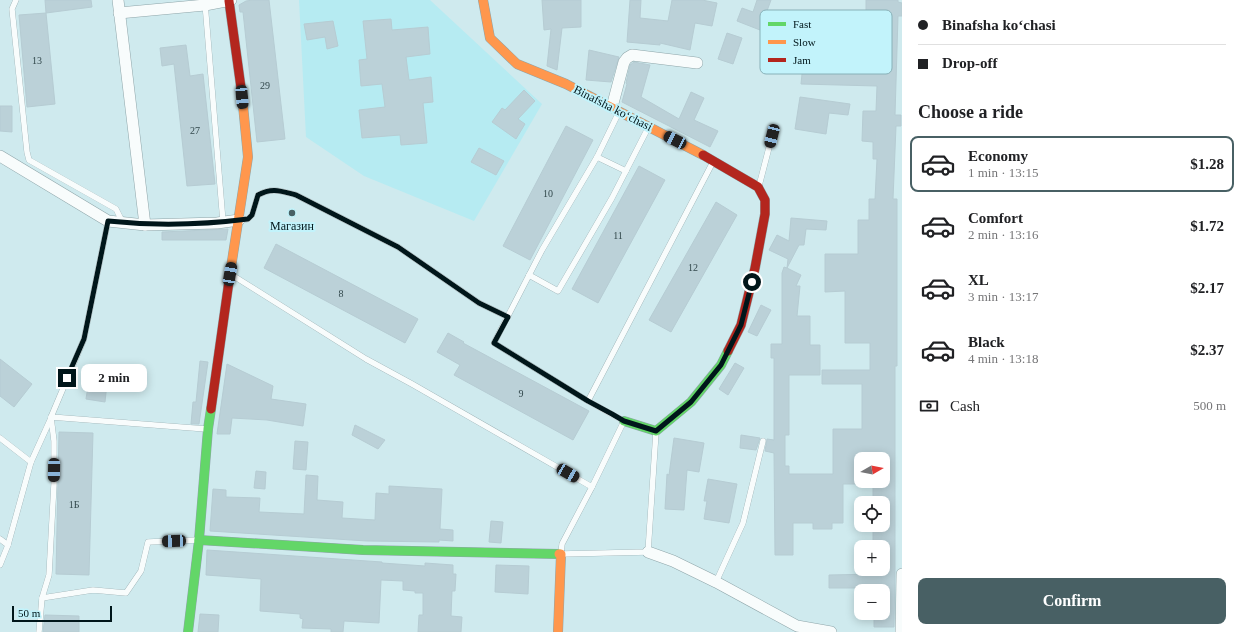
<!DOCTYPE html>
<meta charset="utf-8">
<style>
body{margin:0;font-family:"Times New Roman",serif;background:#f2f2f2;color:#202124;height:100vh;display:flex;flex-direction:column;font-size:15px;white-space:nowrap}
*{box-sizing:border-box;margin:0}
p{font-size:13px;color:#757577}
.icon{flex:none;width:22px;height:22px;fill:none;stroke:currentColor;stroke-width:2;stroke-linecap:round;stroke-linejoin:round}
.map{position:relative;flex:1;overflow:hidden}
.details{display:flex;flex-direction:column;background:#fff;width:340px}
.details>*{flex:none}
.guide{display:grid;align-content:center;height:88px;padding:0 16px;background:#fff}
.needle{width:26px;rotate:81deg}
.controls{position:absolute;left:854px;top:452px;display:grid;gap:8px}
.controls a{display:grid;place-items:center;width:36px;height:36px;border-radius:8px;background:#fff;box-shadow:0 2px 10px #0003;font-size:20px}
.scale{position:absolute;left:12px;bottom:10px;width:100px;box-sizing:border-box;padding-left:4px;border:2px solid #00161a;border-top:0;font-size:11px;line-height:14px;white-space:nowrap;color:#00161a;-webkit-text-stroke:3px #c2f3fb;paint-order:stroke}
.end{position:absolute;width:18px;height:18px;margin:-9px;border:5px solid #00161a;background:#fff;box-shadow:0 0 0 2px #fff}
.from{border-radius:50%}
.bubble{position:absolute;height:28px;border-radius:8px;background:#fff;box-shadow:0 2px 10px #0003;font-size:13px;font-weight:800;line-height:28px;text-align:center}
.car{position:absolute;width:12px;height:24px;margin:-12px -6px;border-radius:5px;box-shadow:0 0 3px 1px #0007;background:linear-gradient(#222 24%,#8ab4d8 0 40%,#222 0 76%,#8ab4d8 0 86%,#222 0)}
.guide b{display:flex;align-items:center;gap:14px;height:38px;font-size:15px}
.guide b+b{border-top:1px solid #e0e0e0}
.guide i{width:10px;height:10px;background:#202124}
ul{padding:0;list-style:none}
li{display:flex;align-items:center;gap:12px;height:56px;margin:0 8px 6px;padding:0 8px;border:2px solid transparent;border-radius:8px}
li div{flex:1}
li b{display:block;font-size:15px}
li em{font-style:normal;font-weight:800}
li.current{border-color:#486064}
li>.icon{width:36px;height:36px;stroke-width:1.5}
h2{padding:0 16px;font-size:18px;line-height:48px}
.pay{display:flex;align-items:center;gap:10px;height:44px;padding:0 16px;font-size:15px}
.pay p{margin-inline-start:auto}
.cta{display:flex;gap:8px;margin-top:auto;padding:8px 16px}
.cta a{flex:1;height:46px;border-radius:8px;background:#486064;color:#fff;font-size:16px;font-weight:800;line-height:46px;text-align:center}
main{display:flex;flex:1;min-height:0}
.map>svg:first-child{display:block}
.built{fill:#b6ebf2}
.building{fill:#bbd1d8;stroke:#b6ccd3}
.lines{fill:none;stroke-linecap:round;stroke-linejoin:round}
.lane-casing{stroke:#8ea5a9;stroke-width:6}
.street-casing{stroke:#8ea5a9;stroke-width:12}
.fast-casing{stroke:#8ea5a9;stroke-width:10}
.slow-casing{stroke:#8ea5a9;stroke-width:10}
.jam-casing{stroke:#8ea5a9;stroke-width:10}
.lane{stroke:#f8fcfc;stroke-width:5.5}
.street{stroke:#f8fcfc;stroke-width:11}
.fast{stroke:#63d668;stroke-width:9}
.slow{stroke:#ff974d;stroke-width:9}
.jam{stroke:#b3261e;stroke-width:9}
.route{stroke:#00161a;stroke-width:5}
.poi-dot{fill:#486064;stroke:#c2f3fb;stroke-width:1.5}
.labels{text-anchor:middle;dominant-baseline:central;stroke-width:4;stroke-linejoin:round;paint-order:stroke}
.number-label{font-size:10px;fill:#32484c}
.street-label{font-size:12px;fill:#00161a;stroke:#c2f3fb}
.poi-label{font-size:12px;fill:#00161a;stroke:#c2f3fb}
.key{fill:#c2f3fb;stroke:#88b1b8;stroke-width:1}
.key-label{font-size:11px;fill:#00161a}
</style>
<main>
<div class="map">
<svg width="902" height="632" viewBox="0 0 902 632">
<rect width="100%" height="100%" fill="#cfeaee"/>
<path class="built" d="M299 0H430L542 104 474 221 364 176 306 137Z"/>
<g class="building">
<path d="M45 0H91L92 7 46 13Z"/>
<path d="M253 0H269L285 139 257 142 243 12H240L239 5 246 1Z"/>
<path d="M542 0H581V27L562 28 557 70 547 66 551 29 544 30Z"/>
<path d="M630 0H641L640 18 668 21 672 0H702L717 3 712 26 695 23 690 50 660 43V45L627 42Z"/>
<path d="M757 0H771L760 30 737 21 742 8 753 12Z"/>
<path d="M866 0H898V2L902 3V16H898L895 115H901V126H896L893 199H897V366H895V572L894 627H874V613H883V591H874V588H829V575L874 574V569H883V547H873V525H883V503H873V481H883V459H861V484H843V523H832V529H813V523H793V555H775L774 453 765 451 767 439 774 440V358H771V344H782V273L784 267 787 268 788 259 769 250 777 235 789 241 791 218 827 221 826 230 806 229 804 245H799L787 268 801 275 796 286H800L797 316H810V345H820V375H789V435H785V466H789V474H833V429H862V384H822V370H870V343H845V291L825 292V254H858V220H869V199H875L877 159H873V142L862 141 863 111H876L877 86 801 84 803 64 839 68V64L862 65V52H867V27H866Z"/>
<path d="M46 13 55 104 27 107 19 15Z"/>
<path d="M391 19 392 30 428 27 430 54 406 57 409 80 431 77 433 102 423 103 427 143 401 145 400 135 362 138 359 110 385 107 382 84 361 86 359 60 367 59 363 21Z"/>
<path d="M333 21 338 46 327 49 325 37 307 40 304 24Z"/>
<path d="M727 33 742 38 733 64 718 59Z"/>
<path d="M186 45 190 76 203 74 215 184 187 186 174 64 162 66 160 48Z"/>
<path d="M589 50 619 57 611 82 586 80Z"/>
<path d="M634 62 650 65 641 97 679 119 691 92 704 98 694 120 718 131 710 147 622 102 627 84 626 83 630 65Z"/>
<path d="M524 90 535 101 518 119 525 124 516 139 492 122 502 108 505 110Z"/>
<path d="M800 97 850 104 848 115 829 113 826 134 795 129Z"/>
<path d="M0 106H12V132L0 131Z"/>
<path d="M566 126 593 140 530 260 503 246Z"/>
<path d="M479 148 504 161 496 175 471 162Z"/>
<path d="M639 166 665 180 598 303 572 289Z"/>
<path d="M716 202 737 215 671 332 649 320Z"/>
<path d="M228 229 226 240H162V232Z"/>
<path d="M276 244 418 319 405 343 264 268Z"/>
<path d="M761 305 771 310 757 336 748 332Z"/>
<path d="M448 333 464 342 463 343 589 411 573 440 454 375 460 365 437 352Z"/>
<path d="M0 359 32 384 14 407 0 396Z"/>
<path d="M200 361 208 362 199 424H191L193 402H196Z"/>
<path d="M735 363 744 368 728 395 719 389Z"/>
<path d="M227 364 273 386 271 399 306 404 303 426 267 420 232 418 230 434H217Z"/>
<path d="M89 380 107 383 105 402 86 399Z"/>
<path d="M355 425 385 440 378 449 352 435Z"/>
<path d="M59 432 93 433 89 575 56 574Z"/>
<path d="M741 435 760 438 756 450 740 448Z"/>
<path d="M674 438 704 443 699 472 687 470 684 510 665 509 667 474 669 475Z"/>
<path d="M295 441 308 442 306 470 293 469Z"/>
<path d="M256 471 266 472 265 489 254 488Z"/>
<path d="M306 475 318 476 317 500 343 502 342 518 375 520 376 493 389 494V486L442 489 440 529 453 530V541L439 540V542L367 541 210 531 213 489 226 490V497L260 498 259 512 304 514Z"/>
<path d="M708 479 737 484 729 523 704 519 707 501H704Z"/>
<path d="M491 521 503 522 501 543 489 542Z"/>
<path d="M207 550 382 562V563L425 566V563L453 565V574H456L455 591H452L451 616 462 617 461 632H418L419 615H423V593H415V591L403 590V581L381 580 379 623 344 621 343 632H331V629L302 628 303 619 300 618V614L260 611 261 579 206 575Z"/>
<path d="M496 565 529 566 528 594 495 592Z"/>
<path d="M200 614 219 615 218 632H198Z"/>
<path d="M45 615 79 616V632H43Z"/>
</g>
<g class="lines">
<g class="lane-casing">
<g id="lane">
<path d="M16 0 12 9 27 152 29 160 116 209 123 223"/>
<path d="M205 3 223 222"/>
<path d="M597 157 626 171"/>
<path d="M759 186 772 136"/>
<path d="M241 220 248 219 252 215 258 195C272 187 281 191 296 195L398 247 479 303 508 317"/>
<path d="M108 221 84 339 51 417 206 429"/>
<path d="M232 275 366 359 412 384 592 487 624 421 588 401 494 343 542 250 597 157 617 116V112"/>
<path d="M529 275 558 291 612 198 648 128"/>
<path d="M588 401 714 160"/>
<path d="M0 438 31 462 8 545"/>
<path d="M31 462 51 418"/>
<path d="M592 487 562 544 561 554 648 552 656 432"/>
<path d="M0 539 8 545 0 565"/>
<path d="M716 582 743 523 763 441"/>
<path d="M42 598 49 575 54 484V441L51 417"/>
<path d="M39 632 42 598 93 590 126 593 141 571 148 542 198 540"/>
</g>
</g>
<g class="street-casing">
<g id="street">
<path d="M118 0 145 225"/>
<path d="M119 13 205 5 231 0"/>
<path d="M612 107 624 62 627 58 632 55 697 63"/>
<path d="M0 156 108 221 145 225 217 223 239 220"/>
<path d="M648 552 673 561 716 582 797 626 831 632"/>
<path d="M901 632 902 574"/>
</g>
</g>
<g class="fast-casing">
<g id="fast">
<path d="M624 421 656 431 691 402 721 365 728 351"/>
<path d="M199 540 363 550 559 554"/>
<path d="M188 632 199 540 208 429 211 409"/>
</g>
</g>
<g class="slow-casing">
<g id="slow">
<path d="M483 0 490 38 517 64 566 84 703 155"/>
<path d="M230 274 248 157 242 95"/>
<path d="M558 632 561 554H559"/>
</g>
</g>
<g class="jam-casing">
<g id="jam">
<path d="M229 1 242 95"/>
<path d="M703 155 758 187 765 200V214L755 268 741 325 728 351"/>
<path d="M211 409 230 274"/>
</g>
</g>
<use href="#lane" class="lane"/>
<use href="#street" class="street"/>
<use href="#fast" class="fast"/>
<use href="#slow" class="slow"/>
<use href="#jam" class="jam"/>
</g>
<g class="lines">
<path class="route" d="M67 378 84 339 108 221C155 226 201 225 248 219L252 215 258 195C272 187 281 191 296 195L398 247 479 303 508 317 494 343 588 401 612 414 624 421 656 431 691 402 721 365 741 325 752 282"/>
</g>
<circle class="poi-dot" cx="292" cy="213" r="4"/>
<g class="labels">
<g class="number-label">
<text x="37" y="60">13</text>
<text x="265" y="85">29</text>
<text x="195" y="130">27</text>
<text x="548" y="193">10</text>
<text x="618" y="235">11</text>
<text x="693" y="267">12</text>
<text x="341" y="293">8</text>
<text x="521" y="393">9</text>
<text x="74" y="504">1Б</text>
</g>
<g class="street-label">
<text transform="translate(613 108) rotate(27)">Binafsha koʻchasi</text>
</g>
<g class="poi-label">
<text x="292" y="226">Магазин</text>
</g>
</g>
<rect x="760" y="10" width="132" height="64" rx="6" class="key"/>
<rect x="768" y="22" width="18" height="4" fill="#63d668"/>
<rect x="768" y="40" width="18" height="4" fill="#ff974d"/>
<rect x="768" y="58" width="18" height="4" fill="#b3261e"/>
<g class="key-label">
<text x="793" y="28">Fast</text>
<text x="793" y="46">Slow</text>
<text x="793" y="64">Jam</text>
</g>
</svg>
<div class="controls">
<a><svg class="needle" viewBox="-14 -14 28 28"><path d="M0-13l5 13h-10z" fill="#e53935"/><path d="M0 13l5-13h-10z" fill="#757577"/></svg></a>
<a><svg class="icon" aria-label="locate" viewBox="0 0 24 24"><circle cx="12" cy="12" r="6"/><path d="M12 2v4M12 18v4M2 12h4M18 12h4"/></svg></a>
<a>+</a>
<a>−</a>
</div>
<div class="scale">50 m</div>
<i class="end from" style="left:752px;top:282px"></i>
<i class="end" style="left:67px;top:378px"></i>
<div class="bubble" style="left:81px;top:364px;width:66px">2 min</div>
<i class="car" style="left:242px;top:97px;rotate:175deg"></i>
<i class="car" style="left:772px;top:136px;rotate:194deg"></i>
<i class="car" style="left:675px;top:140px;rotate:297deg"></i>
<i class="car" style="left:230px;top:274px;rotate:10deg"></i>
<i class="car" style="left:54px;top:470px;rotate:181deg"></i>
<i class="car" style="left:568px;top:473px;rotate:120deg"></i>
<i class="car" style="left:174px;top:541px;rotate:268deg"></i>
</div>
<section class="details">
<div class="guide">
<b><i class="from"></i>Binafsha koʻchasi</b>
<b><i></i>Drop-off</b>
</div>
<h2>Choose a ride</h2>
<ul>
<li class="current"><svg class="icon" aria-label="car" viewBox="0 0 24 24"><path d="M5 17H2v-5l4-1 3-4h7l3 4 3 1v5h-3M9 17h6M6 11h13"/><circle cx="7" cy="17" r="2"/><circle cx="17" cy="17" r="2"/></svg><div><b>Economy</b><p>1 min · 13:15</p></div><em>$1.28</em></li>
<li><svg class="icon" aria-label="car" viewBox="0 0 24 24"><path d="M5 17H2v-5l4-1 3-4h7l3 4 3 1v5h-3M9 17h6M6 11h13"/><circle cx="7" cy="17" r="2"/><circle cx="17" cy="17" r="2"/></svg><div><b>Comfort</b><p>2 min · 13:16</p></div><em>$1.72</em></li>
<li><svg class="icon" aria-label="car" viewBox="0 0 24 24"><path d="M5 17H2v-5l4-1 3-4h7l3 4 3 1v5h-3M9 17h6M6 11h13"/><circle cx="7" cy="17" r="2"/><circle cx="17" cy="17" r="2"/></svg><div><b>XL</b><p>3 min · 13:17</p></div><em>$2.17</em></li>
<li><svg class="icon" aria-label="car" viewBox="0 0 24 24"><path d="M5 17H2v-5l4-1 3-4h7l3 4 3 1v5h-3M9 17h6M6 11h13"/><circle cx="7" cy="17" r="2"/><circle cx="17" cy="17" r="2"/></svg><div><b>Black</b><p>4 min · 13:18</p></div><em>$2.37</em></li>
</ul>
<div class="pay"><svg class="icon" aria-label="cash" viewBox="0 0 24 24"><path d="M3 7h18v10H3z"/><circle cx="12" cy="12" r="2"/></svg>Cash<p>500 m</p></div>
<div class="cta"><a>Confirm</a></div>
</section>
</main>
